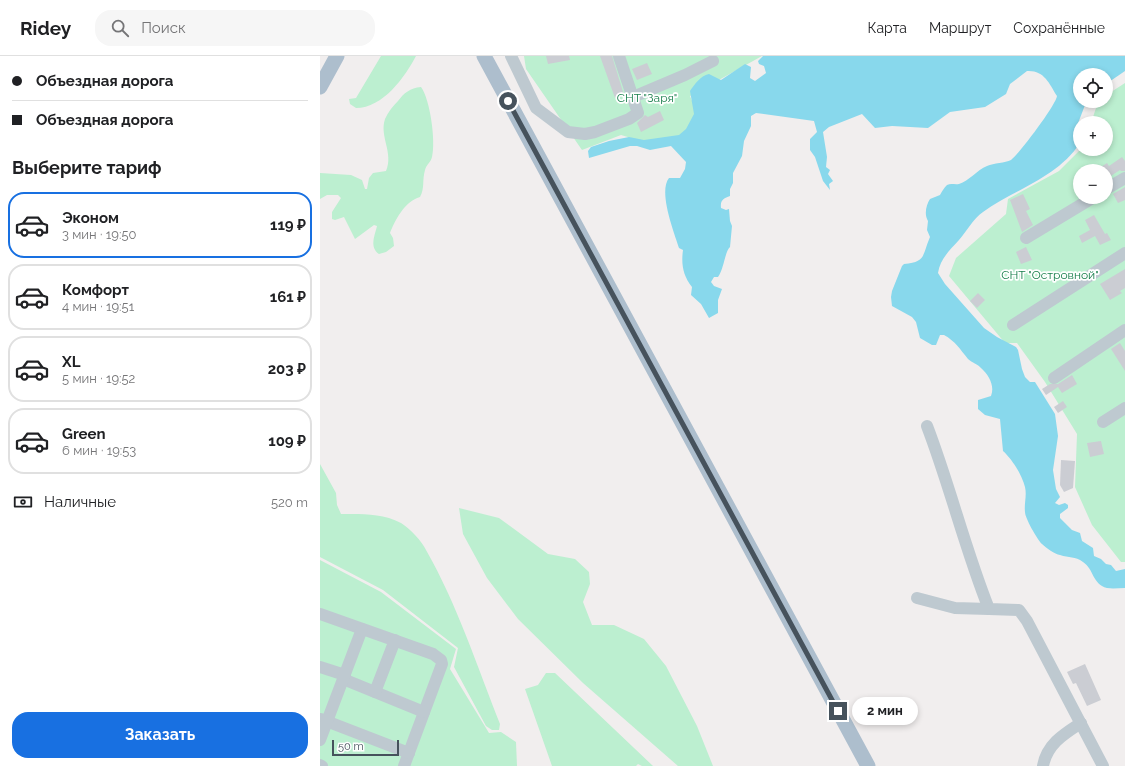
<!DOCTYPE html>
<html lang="ru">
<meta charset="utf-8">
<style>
body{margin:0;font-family:Raleway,sans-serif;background:#f6f6f6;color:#202124;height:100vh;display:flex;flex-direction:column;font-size:15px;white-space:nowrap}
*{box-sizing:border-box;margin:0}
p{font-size:13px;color:#757577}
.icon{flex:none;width:22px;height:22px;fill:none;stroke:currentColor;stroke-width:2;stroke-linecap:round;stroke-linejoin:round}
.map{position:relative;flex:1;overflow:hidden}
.side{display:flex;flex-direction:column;background:#fff;width:320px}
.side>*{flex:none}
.hud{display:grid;align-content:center;height:88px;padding:0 12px;background:#fff}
.controls{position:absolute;left:753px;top:12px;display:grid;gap:8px}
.controls a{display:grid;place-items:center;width:40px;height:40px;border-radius:50%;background:#fff;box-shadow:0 2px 6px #0003;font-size:20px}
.scale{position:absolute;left:12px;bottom:10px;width:67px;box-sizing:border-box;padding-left:4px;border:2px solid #46525c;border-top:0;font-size:11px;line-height:14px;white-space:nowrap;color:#46525c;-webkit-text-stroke:3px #fff;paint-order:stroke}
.end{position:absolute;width:18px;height:18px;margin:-9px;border:5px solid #46525c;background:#fff;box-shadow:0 0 0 2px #fff}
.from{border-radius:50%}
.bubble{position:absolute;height:28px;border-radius:14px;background:#fff;box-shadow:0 2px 6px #0003;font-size:13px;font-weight:700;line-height:28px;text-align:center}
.hud b{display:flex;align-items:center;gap:14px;height:38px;font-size:15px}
.hud b+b{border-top:1px solid #e0e0e0}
.hud i{width:10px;height:10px;background:#202124}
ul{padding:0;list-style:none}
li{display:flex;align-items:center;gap:12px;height:66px;margin:0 8px 6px;padding:0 4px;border:2px solid #e0e0e0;border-radius:16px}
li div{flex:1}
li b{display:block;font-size:15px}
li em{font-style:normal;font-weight:700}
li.current{border-color:#1870e1}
li>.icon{width:36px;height:36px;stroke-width:1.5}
h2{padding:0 12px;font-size:18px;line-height:48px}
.pay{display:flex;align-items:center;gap:10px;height:44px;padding:0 12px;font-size:15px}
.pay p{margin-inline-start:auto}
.primary-button{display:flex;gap:8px;margin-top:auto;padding:8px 12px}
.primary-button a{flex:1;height:46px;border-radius:16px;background:#1870e1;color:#fff;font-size:16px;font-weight:700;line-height:46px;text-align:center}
header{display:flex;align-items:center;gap:24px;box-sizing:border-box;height:56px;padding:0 20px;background:#fff;border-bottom:1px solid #e0e0e0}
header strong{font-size:19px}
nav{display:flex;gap:22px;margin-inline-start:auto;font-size:14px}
.search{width:280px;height:36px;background:#f6f6f6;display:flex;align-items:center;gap:10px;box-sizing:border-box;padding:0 14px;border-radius:16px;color:#757577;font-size:15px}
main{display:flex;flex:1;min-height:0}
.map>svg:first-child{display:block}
.green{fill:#bcefd0;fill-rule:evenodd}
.water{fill:#88d8ec}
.building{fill:#cbcdd3}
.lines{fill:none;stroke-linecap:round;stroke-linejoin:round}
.minor{stroke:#bec9d0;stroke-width:12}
.major{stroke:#adbecd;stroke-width:15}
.route{stroke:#46525c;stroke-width:5}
.labels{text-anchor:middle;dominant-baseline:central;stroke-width:3.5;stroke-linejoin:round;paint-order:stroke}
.park-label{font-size:12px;fill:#167e4a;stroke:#fff}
</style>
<header>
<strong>Ridey</strong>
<div class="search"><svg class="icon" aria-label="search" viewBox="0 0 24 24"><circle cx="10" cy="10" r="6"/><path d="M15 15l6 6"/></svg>Поиск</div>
<nav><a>Карта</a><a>Маршрут</a><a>Сохранённые</a></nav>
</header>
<main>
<section class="side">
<div class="hud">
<b><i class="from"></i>Объездная дорога</b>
<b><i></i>Объездная дорога</b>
</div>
<h2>Выберите тариф</h2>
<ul>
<li class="current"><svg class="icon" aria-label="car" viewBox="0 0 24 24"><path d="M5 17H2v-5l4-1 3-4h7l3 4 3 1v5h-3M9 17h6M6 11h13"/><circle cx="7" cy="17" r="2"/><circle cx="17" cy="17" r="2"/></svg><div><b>Эконом</b><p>3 мин · 19:50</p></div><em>119 ₽</em></li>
<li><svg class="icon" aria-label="car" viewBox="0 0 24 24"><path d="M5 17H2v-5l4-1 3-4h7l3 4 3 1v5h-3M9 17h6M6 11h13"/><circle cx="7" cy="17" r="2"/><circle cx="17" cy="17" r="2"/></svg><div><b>Комфорт</b><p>4 мин · 19:51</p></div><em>161 ₽</em></li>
<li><svg class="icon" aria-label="car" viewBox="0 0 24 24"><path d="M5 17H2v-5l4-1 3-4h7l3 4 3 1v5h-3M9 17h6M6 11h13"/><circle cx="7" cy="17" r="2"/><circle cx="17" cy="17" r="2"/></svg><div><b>XL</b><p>5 мин · 19:52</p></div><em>203 ₽</em></li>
<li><svg class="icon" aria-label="car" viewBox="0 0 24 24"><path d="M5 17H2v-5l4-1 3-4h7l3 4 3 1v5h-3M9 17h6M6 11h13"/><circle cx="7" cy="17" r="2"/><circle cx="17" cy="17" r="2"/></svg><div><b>Green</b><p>6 мин · 19:53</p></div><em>109 ₽</em></li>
</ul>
<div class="pay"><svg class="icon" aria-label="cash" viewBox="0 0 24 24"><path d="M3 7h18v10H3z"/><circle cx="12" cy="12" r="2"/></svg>Наличные<p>520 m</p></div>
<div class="primary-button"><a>Заказать</a></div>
</section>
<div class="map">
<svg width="805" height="710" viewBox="0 0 805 710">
<rect width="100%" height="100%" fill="#f1eeee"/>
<g class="green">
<path d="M61 0H96C85 21 63 52 36 52L30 48 29 43 36 42Z"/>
<path d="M204 0H442L370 40 379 62 362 85 335 89 301 79 262 94 206 13Z"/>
<path d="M805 27V506H801L772 469 755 431 757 378 725 326 697 287H685L629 220 636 202 686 158 688 143 739 115 761 93H786V67H771L776 52 782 45H786L788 38ZM760 115H786V141H760Z"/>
<path d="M101 31C110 43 116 85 112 101 111 106 106 109 105 114 102 124 105 132 100 141 85 145 75 164 70 177L73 182 74 190 66 196 59 198C49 191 55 179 57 170L54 169 35 183 24 161 15 164 12 163V156L21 142 18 139H7L0 143V117L31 119 42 124 45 133H47L49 122 53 117 66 115C74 97 59 80 65 63 68 56 73 50 78 45 84 37 90 32 101 31Z"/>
<path d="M0 408 16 437 17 449 21 458C42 458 62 457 81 467 89 472 102 485 106 494 137 548 157 610 180 668L179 674H172L166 670 134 611 138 592 63 534 0 501Z"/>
<path d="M139 452 179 462 228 498 255 503 269 516 270 528 263 546 272 569H294L324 583 346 610 377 670 393 710H358L263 627 198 563 167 522 143 478Z"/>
<path d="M0 504 61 536 136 593 130 613 169 677 181 676 196 686 197 710H0Z"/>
<path d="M226 617H235L333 710H322L318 708 316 710H232L205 633 218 629Z"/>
</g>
<path class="water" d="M443 0H805V15L786 28V19H760V45H769L765 49 757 70 760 87C737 122 695 133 663 156 653 163 647 175 639 184 630 194 620 203 618 217L625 228 664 272 677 281 696 291 698 294 702 313 705 321 710 326H715L735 358 738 380 733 414 736 433 740 441 735 447 739 449 745 447 748 449V452L740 458V462L752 474 760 477 762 485 773 492 774 500 781 503 786 508 791 509 796 515 805 513V532C799 532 793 533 787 532 772 528 774 513 763 506 755 500 749 502 740 499 735 498 726 492 722 488 717 483 705 462 705 456 704 448 707 439 705 431 702 419 692 403 683 395L680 363 665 359 658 353V344L671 340C675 330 669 319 661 312 658 308 652 307 648 303 640 293 635 285 624 279H620L616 289H612L600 282 596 266 592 261 572 250 571 241 572 235 582 210 584 208C606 206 602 200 610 181L607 174 608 165C604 159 606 149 610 143L620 139C622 135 624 132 627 129 631 127 635 129 639 128 649 125 657 114 667 110 674 107 685 107 691 104 699 98 736 49 737 40 729 27 724 14 707 15L690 28 686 38 665 51 630 56 608 72 572 70 555 72 542 58 509 71 503 76 507 101 506 111 510 114 508 118 513 125 509 128 510 134 503 125 495 101 490 94V83L497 76 494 65 436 57 431 60V70L424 85 422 100 413 117V127L410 133V140C404 142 400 144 401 152L406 154 409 153 410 165 412 170 410 191C405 195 404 213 398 221H394L391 226 394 230 402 233 398 244V257L389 262 381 248 371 239 372 231C363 220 361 208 363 194L359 192C354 176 338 136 349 122H360L365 113 366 106 351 90 330 94 317 90H310L269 102 268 95 271 91 289 85 309 81 324 84 359 79 366 73 374 58 370 35C375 28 380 20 389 18L401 24 425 8 431 11 430 22 435 25 446 17 444 10 439 8 438 5Z"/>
<g class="building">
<path d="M226 0H249L250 4 228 8Z"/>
<path d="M280 0H292L304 39 295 42Z"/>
<path d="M327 7 332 18 317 24 312 13Z"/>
<path d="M340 55 344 64 321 76 317 67 325 59 328 61Z"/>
<path d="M802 101 805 105V115H801L800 114 786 123V115H775L787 107 789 110Z"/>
<path d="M805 131V144L798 147 793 138Z"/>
<path d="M703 138 710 153 706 155 713 169 702 176 690 144Z"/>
<path d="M774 159 785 178 787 177 791 184 780 189 775 180 762 187 759 180 770 174 765 164Z"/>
<path d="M706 191 712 204 701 208 696 196Z"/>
<path d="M805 213V232L800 235 802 237 790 244 780 228Z"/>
<path d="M658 237 665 244 657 252 650 245Z"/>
<path d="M800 287 805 295V315L791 293Z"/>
<path d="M752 319 757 328 742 337 738 331 726 339 722 333 730 328H738Z"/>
<path d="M743 345 747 351 738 357 734 351Z"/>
<path d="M781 385 784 398 770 401 767 387Z"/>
<path d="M741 404 755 405 753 432 744 436 740 429Z"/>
<path d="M765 608 781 644 767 650 756 627 753 628 747 616Z"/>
</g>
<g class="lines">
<g class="minor">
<path d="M191 0 216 52 248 76 265 78 275 76 309 63 318 57 299 0"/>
<path d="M313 41 365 19 393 5"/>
<path d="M786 133 805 122"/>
<path d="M706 182 774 141"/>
<path d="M693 269 805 197"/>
<path d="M734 322 805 274"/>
<path d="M783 366 805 352"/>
<path d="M607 370C630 430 645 493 669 553L699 554 707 565 783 710"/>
<path d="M597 542 635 552 669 553"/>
<path d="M0 558 113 598 121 604 122 608 84 710"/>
<path d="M0 611 25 619"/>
<path d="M23 623 104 656"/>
<path d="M55 636 75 584"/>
<path d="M1 663 89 697"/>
<path d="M0 684 42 573"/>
<path d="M0 709 2 710"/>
<path d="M723 710C727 688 744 678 761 667"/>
</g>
<g class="major">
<path d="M164 0 548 710"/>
<path d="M0 31 17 0"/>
</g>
</g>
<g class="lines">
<path class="route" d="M188 45 518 655"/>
</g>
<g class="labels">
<g class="park-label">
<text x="327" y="42">СНТ "Заря"</text>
<text x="730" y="219">СНТ "Островной"</text>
</g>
</g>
</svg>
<div class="controls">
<a><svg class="icon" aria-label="locate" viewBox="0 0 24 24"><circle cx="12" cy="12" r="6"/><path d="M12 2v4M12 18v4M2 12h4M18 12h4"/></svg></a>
<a>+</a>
<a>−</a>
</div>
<div class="scale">50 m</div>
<i class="end from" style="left:188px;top:45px"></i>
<i class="end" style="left:518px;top:655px"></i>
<div class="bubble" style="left:532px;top:641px;width:66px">2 мин</div>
</div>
</main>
